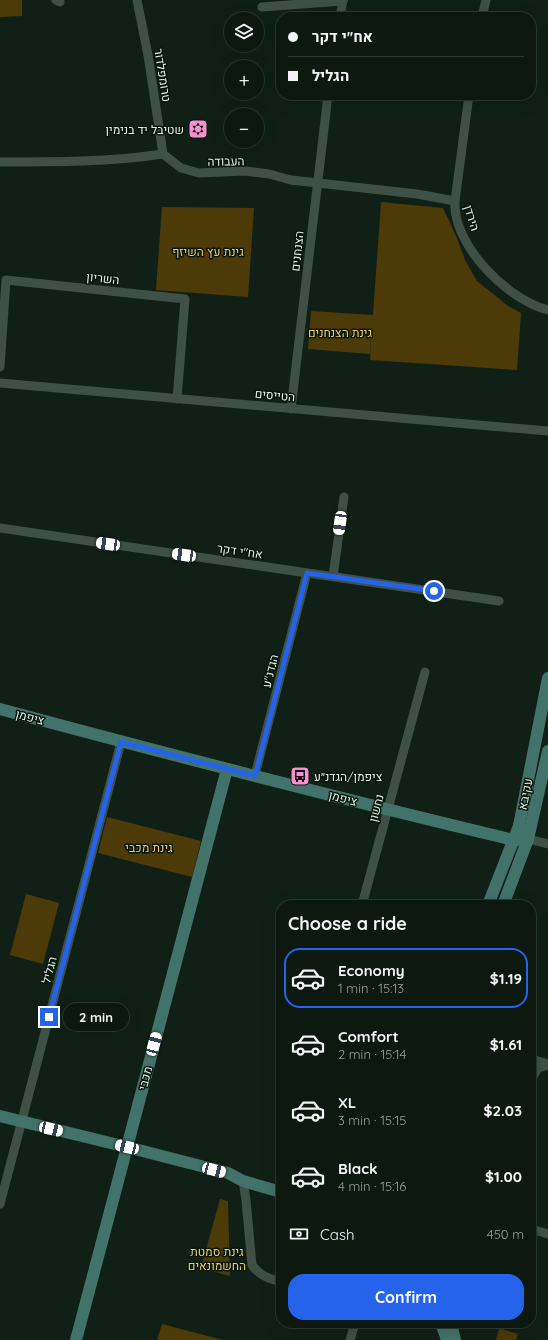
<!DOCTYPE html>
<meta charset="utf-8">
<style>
body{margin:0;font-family:Quicksand,Heebo,sans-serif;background:#16211a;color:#f1f3f6;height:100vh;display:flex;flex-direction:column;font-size:15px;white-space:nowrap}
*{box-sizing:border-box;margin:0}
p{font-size:13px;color:#9aa09f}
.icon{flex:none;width:22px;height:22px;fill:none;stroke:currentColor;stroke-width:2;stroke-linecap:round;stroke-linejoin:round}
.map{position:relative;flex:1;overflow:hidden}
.sheet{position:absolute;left:276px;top:900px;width:260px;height:428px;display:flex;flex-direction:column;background:#0d1811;border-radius:16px;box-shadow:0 4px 16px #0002,0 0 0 1px #2d3731}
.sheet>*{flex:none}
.top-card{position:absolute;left:276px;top:12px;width:260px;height:88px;border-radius:16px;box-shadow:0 4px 16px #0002,0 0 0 1px #2d3731;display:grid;align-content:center;height:88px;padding:0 12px;background:#0d1811}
.buttons{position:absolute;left:224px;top:12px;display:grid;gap:8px}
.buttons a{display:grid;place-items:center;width:40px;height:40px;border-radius:50%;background:#0d1811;box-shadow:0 4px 16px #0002,0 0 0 1px #2d3731;font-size:20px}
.end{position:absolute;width:18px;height:18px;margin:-9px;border:5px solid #2563eb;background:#fff;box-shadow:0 0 0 2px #fff}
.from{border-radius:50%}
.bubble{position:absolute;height:28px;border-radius:14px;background:#0d1811;box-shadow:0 4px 16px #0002,0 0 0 1px #2d3731;font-size:13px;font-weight:700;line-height:28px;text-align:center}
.car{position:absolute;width:12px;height:24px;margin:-12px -6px;border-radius:5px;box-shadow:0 0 3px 1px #0007;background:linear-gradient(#fff 24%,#345 0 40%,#fff 0 76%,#345 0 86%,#fff 0)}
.top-card b{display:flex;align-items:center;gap:14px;height:38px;font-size:15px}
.top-card b+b{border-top:1px solid #2d3731}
.top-card i{width:10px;height:10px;background:#f1f3f6}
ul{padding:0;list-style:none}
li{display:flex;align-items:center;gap:12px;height:60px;margin:0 8px 6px;padding:0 4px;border:2px solid transparent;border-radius:16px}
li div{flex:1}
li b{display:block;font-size:15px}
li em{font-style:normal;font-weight:700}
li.active{border-color:#2563eb}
li>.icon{width:36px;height:36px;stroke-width:1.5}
h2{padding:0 12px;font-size:18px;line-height:48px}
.pay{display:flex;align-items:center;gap:10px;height:44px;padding:0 12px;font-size:15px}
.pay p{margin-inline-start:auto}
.cta{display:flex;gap:8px;margin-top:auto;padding:8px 12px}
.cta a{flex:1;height:46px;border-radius:16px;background:#2563eb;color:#fff;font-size:16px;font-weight:700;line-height:46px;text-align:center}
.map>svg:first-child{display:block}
.green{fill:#4c3a08}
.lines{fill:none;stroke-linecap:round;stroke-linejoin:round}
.street{stroke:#3f5146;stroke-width:9}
.secondary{stroke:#42736a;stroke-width:12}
.route{stroke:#2563eb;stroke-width:5}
.labels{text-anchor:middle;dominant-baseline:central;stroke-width:3;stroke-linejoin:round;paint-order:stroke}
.street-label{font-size:12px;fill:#e3eee7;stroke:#08170e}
.poi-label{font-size:12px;fill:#e3eee7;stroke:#08170e;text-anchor:end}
.park-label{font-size:12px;fill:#f0ca69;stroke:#08170e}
</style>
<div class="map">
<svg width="548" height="1340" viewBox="0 0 548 1340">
<rect width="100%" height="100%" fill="#112017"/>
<g class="green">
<path d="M0 0H22V16L0 17Z"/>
<path d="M381 202 443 208 457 238 465 260 477 281 508 306 521 313 517 370 370 360 372 321 370 354 308 349 311 311 373 315Z"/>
<path d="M162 207 254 208 248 297 156 290Z"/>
<path d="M107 817 201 841 192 877 98 853Z"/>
<path d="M26 894 59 903 43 964 10 955Z"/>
<path d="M220 1199 228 1201 230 1276 201 1268Z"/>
<path d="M162 1324 223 1340H157Z"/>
<path d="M499 1328 518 1334 516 1340H496Z"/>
</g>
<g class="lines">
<g class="street">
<path d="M56 0 60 2"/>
<path d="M137 0 148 55 163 154"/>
<path d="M262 7 343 1"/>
<path d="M340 17 343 0"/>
<path d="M482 17 486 0"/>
<path d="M469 95 455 201C452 245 508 300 548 310"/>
<path d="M0 162C54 162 110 162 163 154L181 168 199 173 245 171 269 174 291 180 417 194 455 201"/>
<path d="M0 367 6 280 185 299 177 399"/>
<path d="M0 383 548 431"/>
<path d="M291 409 328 95"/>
<path d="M0 528 499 601"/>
<path d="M333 576 344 497"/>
<path d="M255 775 307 573"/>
<path d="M528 839 548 844"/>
<path d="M362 905 425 672"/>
<path d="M531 1059 548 1064"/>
<path d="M531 1080 538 1068 548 1065"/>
<path d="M243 1181 246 1200 252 1265C260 1276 268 1278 281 1282"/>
<path d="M0 1204 121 742"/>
<path d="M531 1229 548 1234"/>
<path d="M350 1340 355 1323"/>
</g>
<g class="secondary">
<path d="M0 709C171 755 342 799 514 840L528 839 519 826"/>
<path d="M488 905 519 826 548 678"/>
<path d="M503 905 528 839 548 751"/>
<path d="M0 1116 127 1147 228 1173 243 1181 281 1192"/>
<path d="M441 1323 447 1340"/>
<path d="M451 1323 455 1340"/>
<path d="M76 1340 227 769"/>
</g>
</g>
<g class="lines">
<path class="route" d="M49 1017 121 742 255 776 307 573 434 591"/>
</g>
<defs>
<g id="synagogue-square" transform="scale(1)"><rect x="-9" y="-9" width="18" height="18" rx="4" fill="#f790ce" stroke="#08170e"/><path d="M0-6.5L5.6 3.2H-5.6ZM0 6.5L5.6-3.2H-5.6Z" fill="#111"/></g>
<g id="bus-square" transform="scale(1)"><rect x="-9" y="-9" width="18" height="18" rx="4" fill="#f790ce" stroke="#08170e"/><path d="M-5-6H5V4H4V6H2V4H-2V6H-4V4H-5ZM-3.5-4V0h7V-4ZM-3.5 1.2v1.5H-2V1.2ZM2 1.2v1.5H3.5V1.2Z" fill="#111"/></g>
</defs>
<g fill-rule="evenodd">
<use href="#synagogue-square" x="198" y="129"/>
<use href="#bus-square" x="300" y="776"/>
</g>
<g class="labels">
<g class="street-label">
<text transform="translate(163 75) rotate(81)">טרומפלדור</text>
<text transform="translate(226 161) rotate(-1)">העבודה</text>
<text transform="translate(472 218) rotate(73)">הירדן</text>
<text transform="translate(297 251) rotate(-84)">הצנחנים</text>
<text transform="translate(103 278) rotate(6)">השריון</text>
<text transform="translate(275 395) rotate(5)">הטייסים</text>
<text transform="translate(240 551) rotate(8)">אח''י דקר</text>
<text transform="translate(270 671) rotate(-76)">הגדנ''ע</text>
<text transform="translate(30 717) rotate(15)">ציפמן</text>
<text transform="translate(525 794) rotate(-79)">עקיבא</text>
<text transform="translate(343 798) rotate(15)">ציפמן</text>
<text transform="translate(376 808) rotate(-75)">נחשון</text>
<text transform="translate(49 970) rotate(-75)">הגליל</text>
<text transform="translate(145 1078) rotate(-75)">מכבי</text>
</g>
<g class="poi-label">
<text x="184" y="129">שטיבל יד בנימין</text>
<text x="314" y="776" text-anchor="start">ציפמן/הגדנ״ע</text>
</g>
<g class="park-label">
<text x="208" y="251">גינת עץ השיזף</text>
<text x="340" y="332">גינת הצנחנים</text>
<text x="149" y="847">גינת מכבי</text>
<text x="217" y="1251">גינת סמטת<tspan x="217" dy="14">החשמונאים</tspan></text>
</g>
</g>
</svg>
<div class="buttons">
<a><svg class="icon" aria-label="layers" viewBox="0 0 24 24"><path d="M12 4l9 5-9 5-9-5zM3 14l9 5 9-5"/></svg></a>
<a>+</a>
<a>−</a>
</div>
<i class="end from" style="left:434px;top:591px"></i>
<i class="end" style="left:49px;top:1017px"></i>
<div class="bubble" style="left:63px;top:1003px;width:66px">2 min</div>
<i class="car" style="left:340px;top:523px;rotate:188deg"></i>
<i class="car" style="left:108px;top:544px;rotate:278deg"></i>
<i class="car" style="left:184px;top:555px;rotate:278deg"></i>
<i class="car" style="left:154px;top:1044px;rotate:15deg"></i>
<i class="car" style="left:51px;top:1129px;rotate:103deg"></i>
<i class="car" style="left:127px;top:1147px;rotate:283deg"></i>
<i class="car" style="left:214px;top:1170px;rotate:105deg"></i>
<div class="top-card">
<b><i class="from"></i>אח''י דקר</b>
<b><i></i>הגליל</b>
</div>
<section class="sheet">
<h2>Choose a ride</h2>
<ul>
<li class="active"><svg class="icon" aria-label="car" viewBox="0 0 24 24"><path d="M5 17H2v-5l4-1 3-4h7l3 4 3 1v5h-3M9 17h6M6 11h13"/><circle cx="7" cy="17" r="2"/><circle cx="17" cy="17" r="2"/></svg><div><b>Economy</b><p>1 min · 15:13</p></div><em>$1.19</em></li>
<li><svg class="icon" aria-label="car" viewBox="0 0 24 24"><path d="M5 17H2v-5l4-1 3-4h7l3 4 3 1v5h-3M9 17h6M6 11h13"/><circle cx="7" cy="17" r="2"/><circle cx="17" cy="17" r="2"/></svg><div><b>Comfort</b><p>2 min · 15:14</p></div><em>$1.61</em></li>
<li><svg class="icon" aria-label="car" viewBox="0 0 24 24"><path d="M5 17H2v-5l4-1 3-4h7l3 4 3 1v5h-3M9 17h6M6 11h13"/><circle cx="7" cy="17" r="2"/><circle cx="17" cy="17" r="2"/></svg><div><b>XL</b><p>3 min · 15:15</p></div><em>$2.03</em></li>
<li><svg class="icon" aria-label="car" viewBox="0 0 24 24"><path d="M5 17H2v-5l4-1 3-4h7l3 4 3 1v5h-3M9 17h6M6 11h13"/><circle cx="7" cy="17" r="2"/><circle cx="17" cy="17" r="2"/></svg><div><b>Black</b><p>4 min · 15:16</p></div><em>$1.00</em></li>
</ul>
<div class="pay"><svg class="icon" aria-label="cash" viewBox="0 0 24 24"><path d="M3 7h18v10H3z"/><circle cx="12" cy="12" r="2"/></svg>Cash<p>450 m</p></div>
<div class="cta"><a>Confirm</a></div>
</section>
</div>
